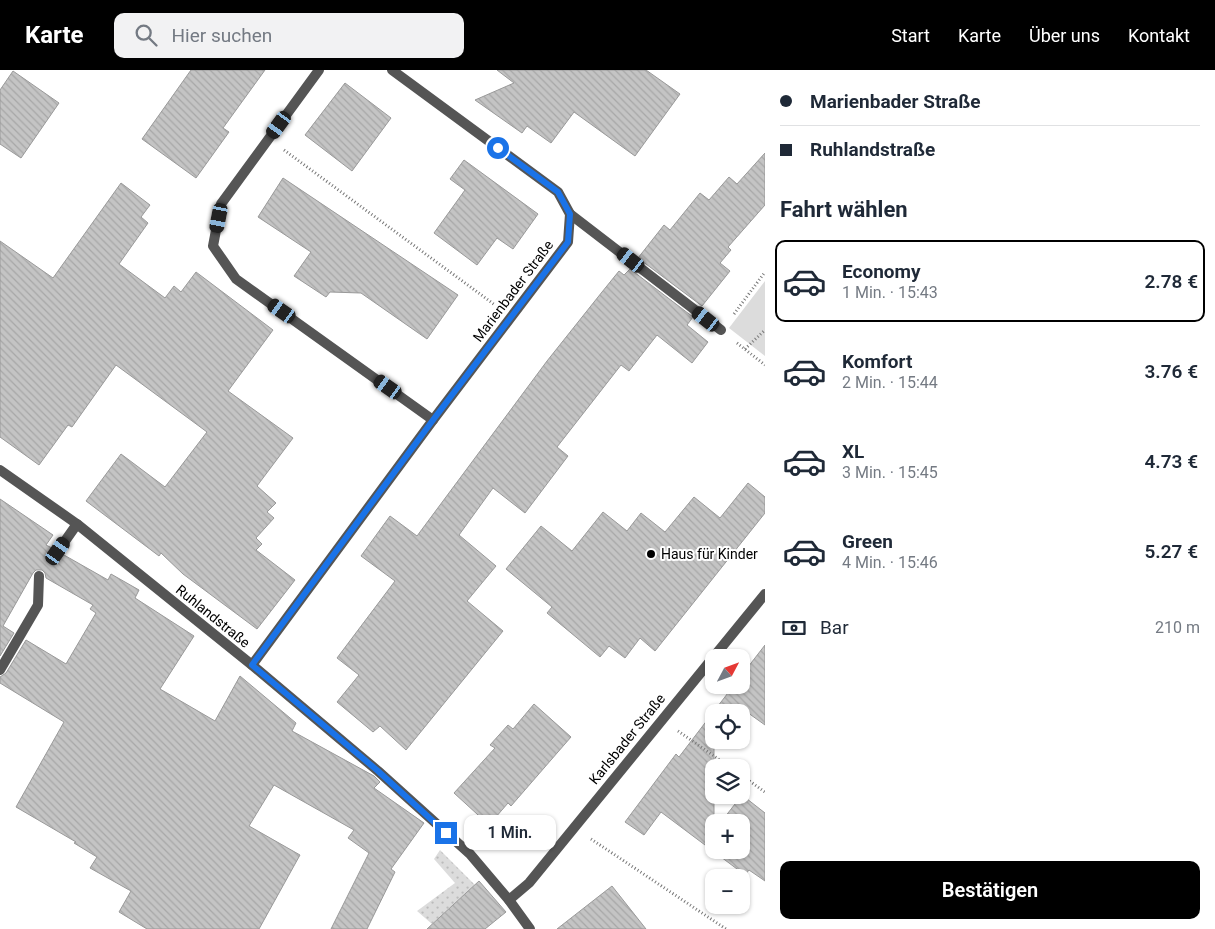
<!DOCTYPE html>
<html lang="de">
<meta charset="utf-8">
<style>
body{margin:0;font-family:Roboto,sans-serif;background:#f2f2f3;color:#1f2937;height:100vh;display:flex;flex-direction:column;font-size:19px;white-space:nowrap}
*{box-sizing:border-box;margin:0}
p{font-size:16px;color:#747a83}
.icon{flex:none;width:28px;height:28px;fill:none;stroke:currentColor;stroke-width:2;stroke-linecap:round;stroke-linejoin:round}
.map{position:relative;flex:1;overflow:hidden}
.details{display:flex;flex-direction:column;background:#fff;width:450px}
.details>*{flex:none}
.banner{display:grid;align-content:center;height:110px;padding:0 15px;background:#fff}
.needle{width:32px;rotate:49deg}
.fabs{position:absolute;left:705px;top:579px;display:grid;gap:10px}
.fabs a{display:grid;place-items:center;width:45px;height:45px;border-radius:10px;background:#fff;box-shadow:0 1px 4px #0004;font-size:25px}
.end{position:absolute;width:22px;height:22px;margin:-11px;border:6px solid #1a73e8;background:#fff;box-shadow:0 0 0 2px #fff}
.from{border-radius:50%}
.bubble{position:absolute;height:35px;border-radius:10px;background:#fff;box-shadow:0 1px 4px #0004;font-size:16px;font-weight:600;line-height:35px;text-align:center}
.car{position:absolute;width:15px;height:30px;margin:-15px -8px;border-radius:6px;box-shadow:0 0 4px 1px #0007;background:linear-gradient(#222 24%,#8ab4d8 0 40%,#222 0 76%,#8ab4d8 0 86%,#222 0)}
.banner b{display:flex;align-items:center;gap:18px;height:48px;font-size:19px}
.banner b+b{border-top:1px solid #e0e1e3}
.banner i{width:12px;height:12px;background:#1f2937}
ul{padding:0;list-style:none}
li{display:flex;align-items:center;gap:15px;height:82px;margin:0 10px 8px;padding:0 5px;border:2px solid transparent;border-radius:10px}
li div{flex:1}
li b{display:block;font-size:19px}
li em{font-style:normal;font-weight:600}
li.selected{border-color:#000}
li>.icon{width:45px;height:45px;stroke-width:1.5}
h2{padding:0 15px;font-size:22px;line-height:60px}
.pay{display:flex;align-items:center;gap:12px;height:55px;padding:0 15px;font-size:19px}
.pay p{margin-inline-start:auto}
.primary-button{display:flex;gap:10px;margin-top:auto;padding:10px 15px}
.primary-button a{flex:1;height:58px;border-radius:10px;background:#000;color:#fff;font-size:20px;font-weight:600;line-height:58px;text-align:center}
header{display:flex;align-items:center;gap:30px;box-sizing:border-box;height:70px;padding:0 25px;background:#000;color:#fff}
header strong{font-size:24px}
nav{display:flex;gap:28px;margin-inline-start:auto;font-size:18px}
.search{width:350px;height:45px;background:#f2f2f3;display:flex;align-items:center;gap:12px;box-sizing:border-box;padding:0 18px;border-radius:10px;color:#747a83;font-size:19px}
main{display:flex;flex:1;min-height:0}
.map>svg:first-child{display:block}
.grass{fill:url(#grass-dots)}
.park{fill:#dcdcdc}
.building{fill:url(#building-back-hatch);stroke:#999}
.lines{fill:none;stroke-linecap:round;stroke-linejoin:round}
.path{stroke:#777;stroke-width:3;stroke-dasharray:1 2.5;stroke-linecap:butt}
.lane{stroke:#555;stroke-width:10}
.street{stroke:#555;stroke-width:10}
.route{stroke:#1a73e8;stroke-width:6}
.poi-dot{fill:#000;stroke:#fff;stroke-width:2}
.labels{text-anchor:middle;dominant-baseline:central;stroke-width:4;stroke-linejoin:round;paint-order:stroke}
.street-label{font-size:14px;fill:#000;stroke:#fff}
.poi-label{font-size:14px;fill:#000;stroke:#fff;text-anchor:start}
</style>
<header>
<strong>Karte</strong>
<div class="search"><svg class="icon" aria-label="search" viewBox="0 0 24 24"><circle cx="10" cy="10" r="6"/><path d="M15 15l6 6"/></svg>Hier suchen</div>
<nav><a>Start</a><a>Karte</a><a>Über uns</a><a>Kontakt</a></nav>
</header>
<main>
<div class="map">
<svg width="765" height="859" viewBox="0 0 765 859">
<defs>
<pattern id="grass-dots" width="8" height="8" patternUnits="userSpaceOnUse" patternTransform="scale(1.25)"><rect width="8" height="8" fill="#dcdcdc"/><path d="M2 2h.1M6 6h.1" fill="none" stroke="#bbb" stroke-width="1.8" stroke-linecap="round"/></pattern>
<pattern id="building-back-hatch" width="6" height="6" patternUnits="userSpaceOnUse" patternTransform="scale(1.25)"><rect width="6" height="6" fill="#c4c4c4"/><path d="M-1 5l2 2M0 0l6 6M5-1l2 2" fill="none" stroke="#a7a7a7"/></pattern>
</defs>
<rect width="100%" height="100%" fill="#fff"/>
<path class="grass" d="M440 780 475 815 432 854 417 841 455 813 434 789Z"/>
<path class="park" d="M765 211V286L729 258Z"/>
<g class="building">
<path d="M191 0H265L223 58 229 62 196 108 142 69Z"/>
<path d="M497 0H646L680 24 635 86 574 42 551 73 527 56 522 63 475 30 514 13Z"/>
<path d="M13 1 59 33 21 88 0 74V20Z"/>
<path d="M345 13 391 48 352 101 305 65Z"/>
<path d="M765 83V135L728 177 731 180 720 193 730 201 702 236 638 188 664 155 670 160 700 123 709 130 729 107 737 114Z"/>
<path d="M464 90 538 144 513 179 497 168 477 195 434 163 465 120 450 109Z"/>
<path d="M283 108 458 225 427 269 361 223 330 222 326 227 294 206 311 182 258 147Z"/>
<path d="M121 113 150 135 141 147 148 153 119 194 165 228 174 216 181 222 196 202 273 260 228 321 293 368 257 416 276 433 267 442 274 448 256 468 262 474 256 480 295 510 257 559 183 504 161 483 159 486 86 431 121 384 165 417 207 362 184 345 116 295 72 357 68 355 39 395 0 367V171L53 208Z"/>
<path d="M630 199 693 247 687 255 708 272 692 293 657 265 629 301 621 295 557 377 568 386 525 443 493 418 459 465 496 496 467 531 503 561 406 680 380 656 373 662 337 632 359 605 337 588 395 511 361 486 390 446 417 466 547 291 602 222 619 201 624 205Z"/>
<path d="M748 413 765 427V443L655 581 640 568 625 588 609 576 600 587 547 543 552 537 506 499 541 456 572 481 603 442 627 461 641 443 665 462 694 427 720 448Z"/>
<path d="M0 429 53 465 46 475 52 478V483L54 487H60L64 485 108 510 111 504 139 520 135 528 194 566 160 619 215 651 240 606 296 653 292 661 374 706 380 712 374 718 424 753 391 799 395 802 367 859H331L369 783 348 768 354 760 274 715 249 756 300 785 259 859H147L119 842 131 821 90 798 97 787 74 773 76 772 16 737 64 652 0 613V607L6 603 26 570 66 594 96 543 90 539 93 535 46 508 45 503 42 500H36L33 503 3 556 14 563 0 586Z"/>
<path d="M765 575V655L744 640 741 643 714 642V670H721L714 679V780H741V752H721L742 725 765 743V811L749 800 745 805 661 742 644 765 625 752 676 684 679 687 734 615H741V606Z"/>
<path d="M534 634 571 667 511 736 508 733 489 755 454 723 495 678 490 675 508 655 513 659Z"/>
<path d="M479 811 506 842 485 859H427Z"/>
<path d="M612 816 646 859H557Z"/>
</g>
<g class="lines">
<g class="path">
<path d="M284 80 495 235"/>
<path d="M734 244 765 202"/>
<path d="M737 273 765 295"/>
<path d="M745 279 765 260"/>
<path d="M678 661 731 698"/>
<path d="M741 705 765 722"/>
<path d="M591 769 726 859"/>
</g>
<path class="lane" d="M570 144 721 260"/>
<g class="street">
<path d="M319 0 221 134 213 176 236 209 433 350"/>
<path d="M0 400 77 454 252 595 378 701 470 784 509 830 530 859"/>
<path d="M58 481 77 454"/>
<path d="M252 595 433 350 568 172 570 144 558 122 392 0"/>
<path d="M0 600 38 535 39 506"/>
<path d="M509 830 529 813 765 524"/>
</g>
</g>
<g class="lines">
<path class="route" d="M446 763 378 701 252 595 433 350 568 172 570 144 558 122 498 78"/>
</g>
<circle class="poi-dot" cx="651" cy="484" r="5"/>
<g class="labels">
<g class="street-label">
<text transform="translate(513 221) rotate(-53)">Marienbader Straße</text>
<text transform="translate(213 546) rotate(39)">Ruhlandstraße</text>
<text transform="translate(627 669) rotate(-51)">Karlsbader Straße</text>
</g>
<g class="poi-label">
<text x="661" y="484">Haus für Kinder</text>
</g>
</g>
</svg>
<div class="fabs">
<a><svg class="needle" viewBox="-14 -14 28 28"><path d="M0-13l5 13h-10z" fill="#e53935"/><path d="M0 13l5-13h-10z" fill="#747a83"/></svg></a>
<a><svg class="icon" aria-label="locate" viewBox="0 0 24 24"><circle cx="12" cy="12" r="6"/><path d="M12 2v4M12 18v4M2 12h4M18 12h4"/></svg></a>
<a><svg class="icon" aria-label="layers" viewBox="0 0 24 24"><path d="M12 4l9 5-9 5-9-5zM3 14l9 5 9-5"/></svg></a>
<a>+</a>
<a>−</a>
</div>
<i class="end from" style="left:498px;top:78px"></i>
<i class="end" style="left:446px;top:763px"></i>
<div class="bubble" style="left:464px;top:745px;width:92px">1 Min.</div>
<i class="car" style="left:279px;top:55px;rotate:216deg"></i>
<i class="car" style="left:219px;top:148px;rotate:191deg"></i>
<i class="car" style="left:631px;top:190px;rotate:308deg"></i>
<i class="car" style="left:282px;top:241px;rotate:305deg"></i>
<i class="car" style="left:706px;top:249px;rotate:308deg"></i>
<i class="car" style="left:388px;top:317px;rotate:305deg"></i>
<i class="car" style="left:58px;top:481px;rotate:35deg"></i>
</div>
<section class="details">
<div class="banner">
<b><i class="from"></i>Marienbader Straße</b>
<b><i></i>Ruhlandstraße</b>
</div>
<h2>Fahrt wählen</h2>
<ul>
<li class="selected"><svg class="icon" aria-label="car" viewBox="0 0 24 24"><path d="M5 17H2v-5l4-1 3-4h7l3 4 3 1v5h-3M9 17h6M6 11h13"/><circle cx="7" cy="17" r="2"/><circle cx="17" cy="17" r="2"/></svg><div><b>Economy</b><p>1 Min. · 15:43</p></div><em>2.78 €</em></li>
<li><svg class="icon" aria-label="car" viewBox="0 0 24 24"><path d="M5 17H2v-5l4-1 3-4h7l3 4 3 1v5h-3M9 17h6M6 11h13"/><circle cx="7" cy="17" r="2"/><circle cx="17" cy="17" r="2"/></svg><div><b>Komfort</b><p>2 Min. · 15:44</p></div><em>3.76 €</em></li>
<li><svg class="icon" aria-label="car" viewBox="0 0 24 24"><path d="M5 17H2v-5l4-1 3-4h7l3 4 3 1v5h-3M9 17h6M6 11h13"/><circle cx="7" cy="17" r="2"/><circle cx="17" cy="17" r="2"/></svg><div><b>XL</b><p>3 Min. · 15:45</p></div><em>4.73 €</em></li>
<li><svg class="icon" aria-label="car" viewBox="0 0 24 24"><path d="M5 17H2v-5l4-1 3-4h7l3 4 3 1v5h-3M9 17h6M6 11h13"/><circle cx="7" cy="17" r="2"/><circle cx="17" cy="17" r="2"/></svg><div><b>Green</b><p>4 Min. · 15:46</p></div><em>5.27 €</em></li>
</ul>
<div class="pay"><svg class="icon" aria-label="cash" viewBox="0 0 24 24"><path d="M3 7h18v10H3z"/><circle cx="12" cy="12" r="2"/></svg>Bar<p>210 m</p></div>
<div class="primary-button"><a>Bestätigen</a></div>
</section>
</main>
